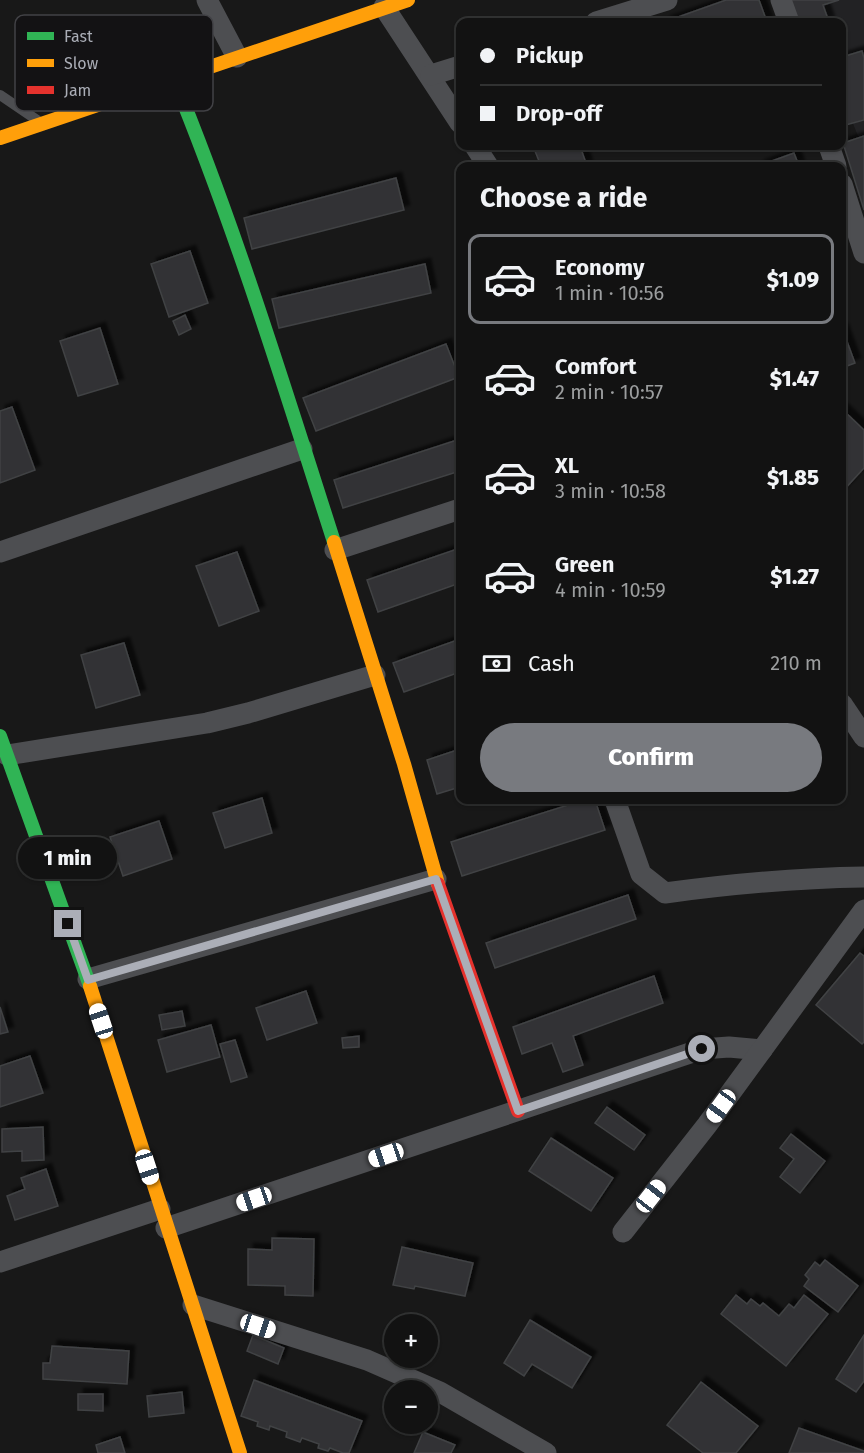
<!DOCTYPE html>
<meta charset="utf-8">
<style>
body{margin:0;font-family:"Fira Sans",sans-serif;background:#1f2020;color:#f1f3f6;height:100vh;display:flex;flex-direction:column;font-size:22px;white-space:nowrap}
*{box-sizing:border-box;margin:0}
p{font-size:20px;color:#9c9e9f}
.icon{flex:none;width:33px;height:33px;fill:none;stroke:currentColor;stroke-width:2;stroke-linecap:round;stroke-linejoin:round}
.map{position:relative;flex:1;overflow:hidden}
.drawer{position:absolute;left:456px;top:162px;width:390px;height:642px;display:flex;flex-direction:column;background:#121212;border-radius:12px;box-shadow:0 2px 4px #0004,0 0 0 2px #313232}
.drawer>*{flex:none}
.hud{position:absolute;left:456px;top:18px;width:390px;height:132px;border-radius:12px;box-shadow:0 2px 4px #0004,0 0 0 2px #313232;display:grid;align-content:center;height:132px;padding:0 24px;background:#121212}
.controls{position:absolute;left:384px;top:1314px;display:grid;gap:12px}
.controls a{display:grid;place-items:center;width:54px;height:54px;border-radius:50%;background:#121212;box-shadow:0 2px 4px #0004,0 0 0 2px #313232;font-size:30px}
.end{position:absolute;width:27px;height:27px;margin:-14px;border:8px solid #abaeb7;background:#111;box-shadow:0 0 0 3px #111}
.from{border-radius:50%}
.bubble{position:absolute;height:42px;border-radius:21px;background:#121212;box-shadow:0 2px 4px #0004,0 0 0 2px #313232;font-size:20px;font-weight:800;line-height:42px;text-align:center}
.car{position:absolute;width:18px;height:36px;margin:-18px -9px;border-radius:8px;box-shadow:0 0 4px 2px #0007;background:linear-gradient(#fff 24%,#345 0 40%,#fff 0 76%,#345 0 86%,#fff 0)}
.hud b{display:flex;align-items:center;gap:21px;height:57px;font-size:22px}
.hud b+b{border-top:2px solid #313232}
.hud i{width:15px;height:15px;background:#f1f3f6}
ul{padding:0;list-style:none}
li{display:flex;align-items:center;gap:18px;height:90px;margin:0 12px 9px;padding:0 12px;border:3px solid transparent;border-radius:12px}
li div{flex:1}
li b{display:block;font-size:22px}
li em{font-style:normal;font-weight:800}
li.on{border-color:#787a7f}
li>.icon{width:54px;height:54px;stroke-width:1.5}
h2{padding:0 24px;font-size:27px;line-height:72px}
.pay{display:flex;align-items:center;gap:15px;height:66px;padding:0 24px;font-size:22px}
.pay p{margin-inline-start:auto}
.cta{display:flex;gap:12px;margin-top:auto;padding:12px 24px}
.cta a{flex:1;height:69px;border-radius:36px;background:#787a7f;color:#fff;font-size:24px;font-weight:800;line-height:69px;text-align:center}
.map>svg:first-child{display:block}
.built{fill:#222224}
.building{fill:#323334;stroke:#414244;stroke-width:1.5;filter:url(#shadow)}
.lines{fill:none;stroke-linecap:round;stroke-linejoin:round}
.lane{stroke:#4d4e51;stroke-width:10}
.street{stroke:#4d4e51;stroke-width:21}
.fast{stroke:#30b455;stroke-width:14}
.slow{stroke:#ff9f0a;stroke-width:14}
.jam{stroke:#e5322d;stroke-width:14}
.route{stroke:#abaeb7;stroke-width:8}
.key{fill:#131214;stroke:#414145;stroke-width:1.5}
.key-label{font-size:16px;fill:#abaeb7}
</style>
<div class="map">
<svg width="864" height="1453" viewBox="0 0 864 1453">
<defs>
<filter id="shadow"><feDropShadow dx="5.5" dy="-5.5" stdDeviation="1.5" flood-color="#0009"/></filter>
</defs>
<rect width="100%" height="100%" fill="#181818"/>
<path class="built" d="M802 0H864V151L842 96V22H811Z"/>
<g class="building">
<path d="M726 0H759L767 22H664Z"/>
<path d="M789 0H839L823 5 829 22H796Z"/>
<path d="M862 51 864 58V120L842 126V57Z"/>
<path d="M864 136V210L843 143Z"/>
<path d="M533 146H580L587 166H541Z"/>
<path d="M794 153 799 166H758Z"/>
<path d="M396 178 404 210 252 249 244 218Z"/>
<path d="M190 251 208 303 169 317 151 264Z"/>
<path d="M425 264 431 293 279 328 272 299Z"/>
<path d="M185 315 191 329 179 335 173 321Z"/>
<path d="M100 328 118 384 78 396 60 341Z"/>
<path d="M842 328 855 363 842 368Z"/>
<path d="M446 344 459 377 316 431 303 398Z"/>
<path d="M12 407 35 470 0 483V411Z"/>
<path d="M842 409 864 430V468L842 492Z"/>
<path d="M460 439V471L343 508 334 480Z"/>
<path d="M460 548V583L378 612 367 580Z"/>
<path d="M237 552 259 611 219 626 196 566Z"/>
<path d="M460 639V672L404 692 393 663Z"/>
<path d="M124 643 140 695 96 708 81 655Z"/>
<path d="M460 749V787L437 794 427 760Z"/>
<path d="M262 798 272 833 225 848 213 813Z"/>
<path d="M584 800H595L605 830 462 876 451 842Z"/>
<path d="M159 821 172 859 123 876 110 837Z"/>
<path d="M628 895 636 919 495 968 486 943Z"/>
<path d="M860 953 864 956V1042L862 1044 816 1005Z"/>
<path d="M654 976 663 1003 573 1036 583 1065 563 1072 552 1043 522 1054 513 1027Z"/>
<path d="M306 991 317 1023 267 1040 256 1008Z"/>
<path d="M0 1007 8 1032 0 1034Z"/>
<path d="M182 1011 185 1026 162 1030 159 1015Z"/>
<path d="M211 1025 220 1057 167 1072 158 1040Z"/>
<path d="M359 1036V1047L343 1048 342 1038Z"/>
<path d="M235 1040 247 1077 231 1082 220 1044Z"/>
<path d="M30 1056 43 1093 0 1107V1066Z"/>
<path d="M607 1107 645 1135 634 1150 595 1123Z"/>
<path d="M43 1127 44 1160 22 1161V1151L2 1152V1129Z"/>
<path d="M791 1134 825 1161 800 1193 780 1177 794 1159 780 1148Z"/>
<path d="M551 1138 613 1178 591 1211 529 1171Z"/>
<path d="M46 1169 58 1206 15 1220 7 1196 25 1189 21 1178Z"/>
<path d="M272 1238 314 1239 313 1296 285 1295V1286L248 1285V1249L272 1250Z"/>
<path d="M402 1247 473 1263 465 1296 415 1286 414 1289 393 1285Z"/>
<path d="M825 1260 858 1286 838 1312 804 1286 809 1279 805 1275 815 1262 820 1266Z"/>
<path d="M736 1295 747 1304 751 1299 760 1306 763 1303 779 1316 789 1304 794 1308 804 1295 828 1314 786 1366 721 1314Z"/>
<path d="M530 1320 591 1357 572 1388 532 1364 524 1376 504 1363Z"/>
<path d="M253 1335 284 1348 278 1364 247 1351Z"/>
<path d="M864 1335V1381L856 1392 836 1379Z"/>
<path d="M52 1346 129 1351 127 1384 43 1379V1363H50Z"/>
<path d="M254 1380 362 1421 349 1453H343L330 1448 328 1451 318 1448 319 1444 302 1438 300 1442 286 1437 287 1432 270 1426 269 1430 257 1426 258 1422 241 1416Z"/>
<path d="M701 1382 758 1426 736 1453H703L667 1425Z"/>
<path d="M182 1392 184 1413 149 1417 147 1396Z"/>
<path d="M78 1394H103V1411L78 1410Z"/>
<path d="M799 1428 864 1451V1453H789Z"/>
<path d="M423 1432 455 1445 451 1453H414Z"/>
<path d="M120 1437 125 1453H98L96 1445Z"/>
</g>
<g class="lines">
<path class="lane" d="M0 95 37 120"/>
<g class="street">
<path d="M207 0 237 57"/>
<path d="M781 0 789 22"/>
<path d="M384 7 460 123"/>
<path d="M596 22 667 0"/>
<path d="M431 75 460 66"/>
<path d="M475 146 488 166"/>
<path d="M829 146 836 166"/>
<path d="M842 184 864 253"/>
<path d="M335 550 460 509"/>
<path d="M0 552 302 449"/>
<path d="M842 704 864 737"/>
<path d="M7 755 207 723 248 713 375 675"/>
<path d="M615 800 641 874 665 893C731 884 797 878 864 877"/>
<path d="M88 979 436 879"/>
<path d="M166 1228 702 1049 729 1047 762 1050"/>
<path d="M623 1232 707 1125 864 910"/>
<path d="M0 1262 160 1209"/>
<path d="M193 1305 367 1360 440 1392 546 1453"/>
</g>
<g class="fast">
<path d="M174 79C236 230 284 386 334 542"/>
<path d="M0 736 90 986"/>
</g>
<g class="slow">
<path d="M0 138 408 0"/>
<path d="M334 542 404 764 438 884"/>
<path d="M90 986 240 1453"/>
</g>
<path class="jam" d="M438 884 518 1111"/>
</g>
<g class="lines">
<path class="route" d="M68 924 88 980 436 879 518 1111 702 1049"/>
</g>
<rect x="15" y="15" width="198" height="96" rx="9" class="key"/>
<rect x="27" y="32" width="27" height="8" fill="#30b455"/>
<rect x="27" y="59" width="27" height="8" fill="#ff9f0a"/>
<rect x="27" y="86" width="27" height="8" fill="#e5322d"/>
<g class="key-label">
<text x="64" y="42">Fast</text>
<text x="64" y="69">Slow</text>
<text x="64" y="96">Jam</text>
</g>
</svg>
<div class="controls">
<a>+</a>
<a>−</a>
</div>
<i class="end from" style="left:702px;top:1049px"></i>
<i class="end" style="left:68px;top:924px"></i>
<div class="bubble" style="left:18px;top:837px;width:99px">1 min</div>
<i class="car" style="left:101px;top:1021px;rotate:342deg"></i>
<i class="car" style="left:721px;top:1106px;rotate:216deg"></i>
<i class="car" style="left:386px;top:1155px;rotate:251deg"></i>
<i class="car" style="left:147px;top:1167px;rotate:162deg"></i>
<i class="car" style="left:651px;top:1196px;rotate:38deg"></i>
<i class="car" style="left:254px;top:1199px;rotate:251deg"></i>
<i class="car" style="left:258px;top:1326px;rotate:108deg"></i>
<div class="hud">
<b><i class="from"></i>Pickup</b>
<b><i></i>Drop-off</b>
</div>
<section class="drawer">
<h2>Choose a ride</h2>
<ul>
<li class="on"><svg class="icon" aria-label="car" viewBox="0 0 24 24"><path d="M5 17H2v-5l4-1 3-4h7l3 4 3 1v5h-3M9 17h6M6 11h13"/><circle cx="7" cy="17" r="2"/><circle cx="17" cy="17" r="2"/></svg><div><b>Economy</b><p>1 min · 10:56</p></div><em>$1.09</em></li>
<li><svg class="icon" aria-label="car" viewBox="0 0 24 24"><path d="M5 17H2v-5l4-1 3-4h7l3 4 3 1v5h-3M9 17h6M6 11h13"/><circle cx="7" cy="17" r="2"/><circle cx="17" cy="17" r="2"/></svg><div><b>Comfort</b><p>2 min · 10:57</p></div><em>$1.47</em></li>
<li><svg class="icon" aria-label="car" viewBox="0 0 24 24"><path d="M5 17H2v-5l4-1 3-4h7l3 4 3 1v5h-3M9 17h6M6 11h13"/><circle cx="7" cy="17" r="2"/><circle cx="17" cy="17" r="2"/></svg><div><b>XL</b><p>3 min · 10:58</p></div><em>$1.85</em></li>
<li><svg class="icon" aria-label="car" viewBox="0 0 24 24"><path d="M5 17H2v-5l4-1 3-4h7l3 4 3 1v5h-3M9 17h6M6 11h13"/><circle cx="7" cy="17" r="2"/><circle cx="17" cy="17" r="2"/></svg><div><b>Green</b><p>4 min · 10:59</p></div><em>$1.27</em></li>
</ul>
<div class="pay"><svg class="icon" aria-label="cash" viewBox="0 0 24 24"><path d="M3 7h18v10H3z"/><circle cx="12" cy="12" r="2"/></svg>Cash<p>210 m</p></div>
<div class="cta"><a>Confirm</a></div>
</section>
</div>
